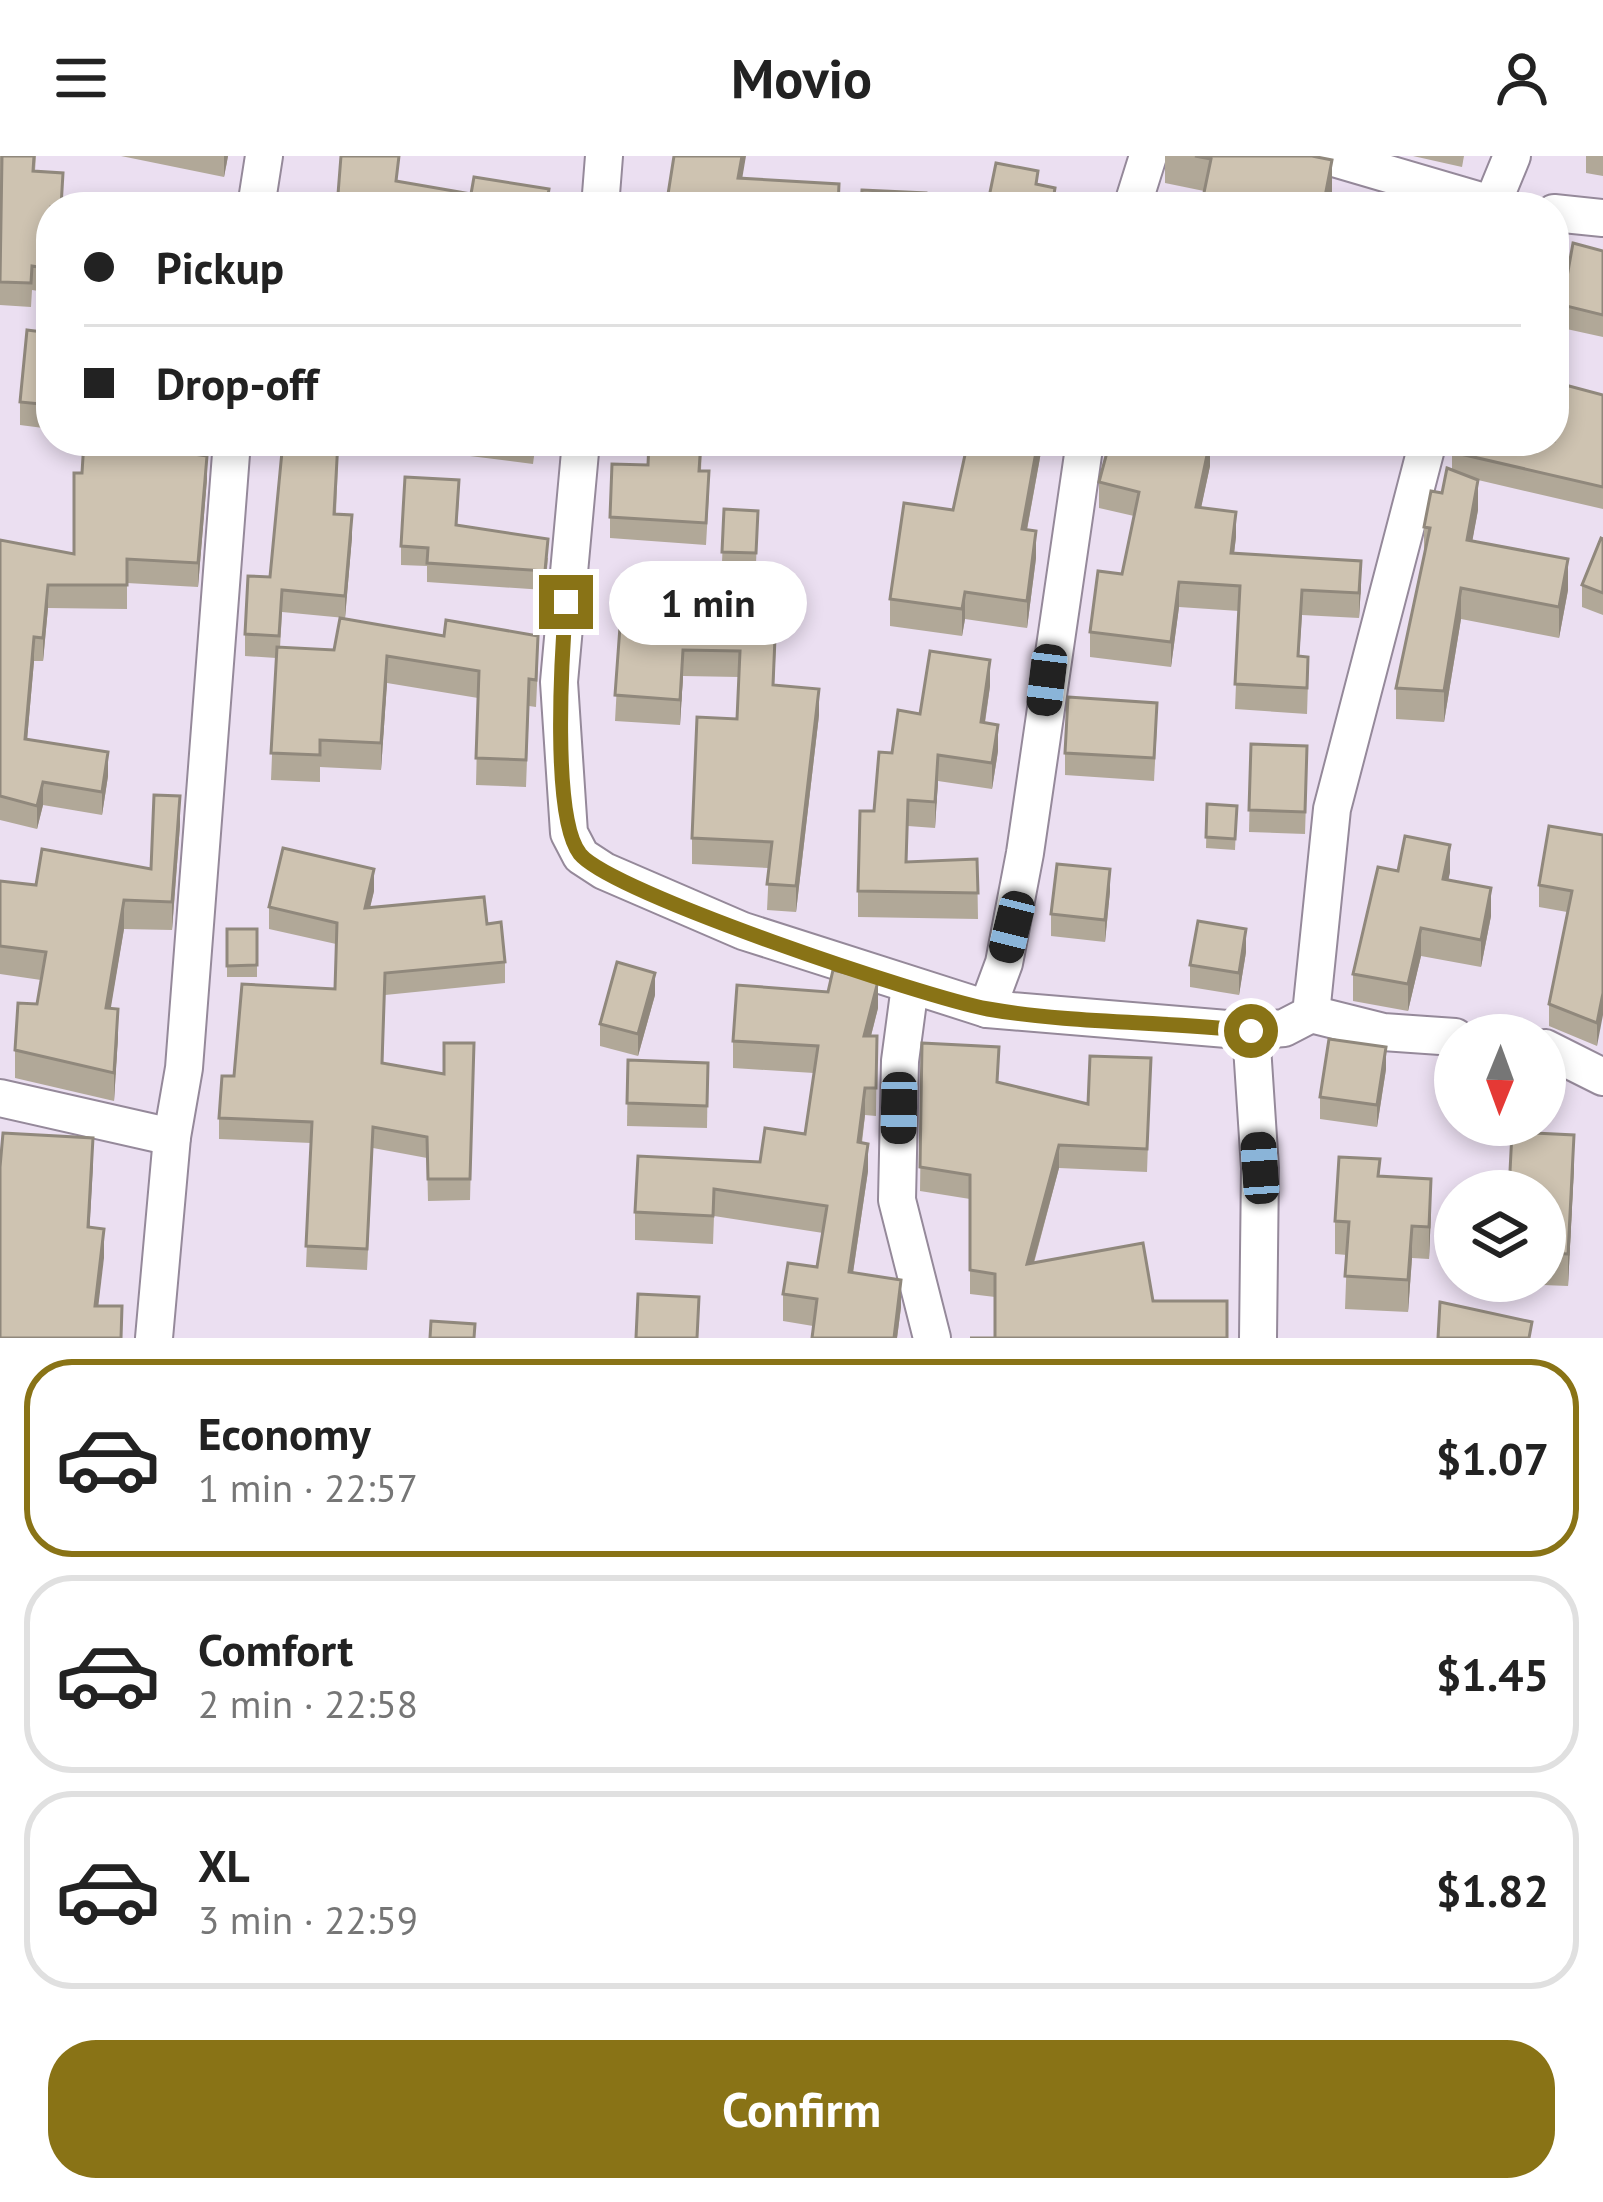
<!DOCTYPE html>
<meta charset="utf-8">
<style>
body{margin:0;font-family:"PT Sans",sans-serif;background:#f6f6f6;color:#222;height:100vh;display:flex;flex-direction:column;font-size:45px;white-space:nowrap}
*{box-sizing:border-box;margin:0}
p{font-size:39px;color:#767676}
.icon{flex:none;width:66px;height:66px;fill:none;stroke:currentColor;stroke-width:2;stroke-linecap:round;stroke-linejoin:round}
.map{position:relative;height:1182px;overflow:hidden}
.drawer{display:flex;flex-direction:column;background:#fff;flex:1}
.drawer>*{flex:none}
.banner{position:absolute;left:36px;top:36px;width:1533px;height:264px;border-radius:48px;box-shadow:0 6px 18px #0003;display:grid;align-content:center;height:264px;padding:0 48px;background:#fff}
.needle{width:78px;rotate:181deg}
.fabs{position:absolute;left:1434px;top:858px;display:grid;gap:24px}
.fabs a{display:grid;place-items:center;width:132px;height:132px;border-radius:50%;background:#fff;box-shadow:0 6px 18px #0003;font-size:60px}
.end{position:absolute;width:54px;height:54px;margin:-27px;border:15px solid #897316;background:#fff;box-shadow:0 0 0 6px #fff}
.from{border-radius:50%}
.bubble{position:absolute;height:84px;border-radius:42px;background:#fff;box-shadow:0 6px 18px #0003;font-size:39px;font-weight:600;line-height:84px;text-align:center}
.car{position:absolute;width:36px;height:72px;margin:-36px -18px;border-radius:15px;box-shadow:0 0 9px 3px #0007;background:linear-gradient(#222 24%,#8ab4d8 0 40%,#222 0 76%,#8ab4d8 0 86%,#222 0)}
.banner b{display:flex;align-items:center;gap:42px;height:114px;font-size:45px}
.banner b+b{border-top:3px solid #e0e0e0}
.banner i{width:30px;height:30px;background:#222}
ul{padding:21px 0 0;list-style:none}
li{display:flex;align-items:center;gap:36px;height:198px;margin:0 24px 18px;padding:0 24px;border:6px solid #e0e0e0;border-radius:48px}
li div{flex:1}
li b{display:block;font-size:45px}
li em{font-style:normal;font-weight:600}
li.active{border-color:#897316}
li>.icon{width:108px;height:108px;stroke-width:1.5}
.button{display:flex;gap:24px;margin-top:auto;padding:24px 48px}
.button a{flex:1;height:138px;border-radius:48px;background:#897316;color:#fff;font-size:48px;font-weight:600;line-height:138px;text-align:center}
header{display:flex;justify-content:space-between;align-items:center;height:156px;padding:0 48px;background:#fff;font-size:54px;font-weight:600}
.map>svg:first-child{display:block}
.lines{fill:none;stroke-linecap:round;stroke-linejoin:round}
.minor-casing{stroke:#95899a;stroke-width:40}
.minor{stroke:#fff;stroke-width:36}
.wall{fill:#b1a898}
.shaded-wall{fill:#90887c}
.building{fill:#cec3b1;stroke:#90887c;stroke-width:3}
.route{stroke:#897316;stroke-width:15}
</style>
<header><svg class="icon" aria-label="menu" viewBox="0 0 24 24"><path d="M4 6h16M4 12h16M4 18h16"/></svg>Movio<svg class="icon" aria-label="person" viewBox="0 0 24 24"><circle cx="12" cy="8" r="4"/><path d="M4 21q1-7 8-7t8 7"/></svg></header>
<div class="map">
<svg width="1603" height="1182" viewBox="0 0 1603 1182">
<rect width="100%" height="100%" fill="#ebdff1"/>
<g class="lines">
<g class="minor-casing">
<g id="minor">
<path d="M1327 0 1501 51"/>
<path d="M256 51 264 0"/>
<path d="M600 51 604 0"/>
<path d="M1132 51 1148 0"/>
<path d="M1491 51 1512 0"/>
<path d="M1554 57 1603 62"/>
<path d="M581 285 559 526 569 677 581 700 604 715 743 775 987 853 1251 875 1260 1012 1258 1182"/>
<path d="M910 830 900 905 897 1044 932 1182"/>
<path d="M987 853 1004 807 1025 697 1085 285"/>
<path d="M1311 858 1383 876 1455 881"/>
<path d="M1251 875 1284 872 1311 858 1332 653 1428 285"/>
<path d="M1545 892 1603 921"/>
<path d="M0 942 172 981"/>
<path d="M154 1182 172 981 184 912 232 285"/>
</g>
</g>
<use href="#minor" class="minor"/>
</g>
<g class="wall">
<path d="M0 0H36L35 15 63 17V51H51V137L32 134 31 151 0 149Z"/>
<path d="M121 0H228L224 21Z"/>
<path d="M1165 0H1312L1332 37 1204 35 1165 27Z"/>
<path d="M1413 0H1464L1462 11Z"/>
<path d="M1586 0H1603V20L1586 17Z"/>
<path d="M1603 95V181L1562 172V149Z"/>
<path d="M51 177V273L20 269V246Z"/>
<path d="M1603 239V353L1478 324V354L1472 385 1568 434 1559 482 1461 463 1444 566 1396 563V532L1424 400V371L1452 314V296Z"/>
<path d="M462 285H536L533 308 462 299Z"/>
<path d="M649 285H702L701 315 709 337 706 389 610 382V361L648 309Z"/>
<path d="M968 285H1043L1027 374 1036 402 1027 472 965 463 962 480 890 470V443L953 354Z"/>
<path d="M182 296 207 323 198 431 127 427V453L48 452 43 505H34L27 584 108 620 102 659 43 649 37 673 0 664V384L74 398 82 317Z"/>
<path d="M338 304 336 358 352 381 345 462 282 456 280 492 538 507 536 551 529 550 526 631 476 629 478 542 387 527 381 614 320 611V626L271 624 276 502 245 500V478L270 421Z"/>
<path d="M1210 310 1201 351 1236 381 1234 397 1361 430 1359 462 1302 459 1299 500 1308 526 1307 558 1235 553 1239 455 1179 451 1171 511 1090 501V476L1122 418 1134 360 1099 352V326Z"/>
<path d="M459 342 457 370 548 402 545 434 427 426V410L401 409V390Z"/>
<path d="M724 353 758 355 756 408 722 407Z"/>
<path d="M1603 383V459L1582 451V429Z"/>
<path d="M621 457 776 484 774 529 819 559 796 756 767 754 769 712 692 708V682L737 563 739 521 683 520 680 569 615 565Z"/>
<path d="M990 530 985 567 998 595 992 633 938 625 935 672 908 670 907 706 977 703 978 763 858 761V735L874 655 892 597 920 558Z"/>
<path d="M1157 569 1154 625 1065 619V597Z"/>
<path d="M1251 588 1307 612 1305 678 1249 676Z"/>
<path d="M1207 648 1237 650 1235 694 1206 692Z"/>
<path d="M180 669 172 774 124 773 110 853 118 881 114 945 15 922V894L37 848 41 824 0 818V725L36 729 151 713Z"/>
<path d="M1603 679 1597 890 1549 870V848L1567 756 1539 751V729Z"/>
<path d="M1398 715 1450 716 1448 724 1491 760 1481 811 1421 800 1408 855 1353 845V818Z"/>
<path d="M374 735 370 751 487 768 505 806V827L385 839 383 907 444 918 474 887 470 1044 428 1045 427 1002 373 992 367 1114 306 1111 311 987 219 983V962L234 920 335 833 336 788 269 773V751Z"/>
<path d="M1110 735 1105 786 1051 780V758Z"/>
<rect x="227" y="773" width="30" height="48"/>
<path d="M1246 796 1239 839 1190 831V809Z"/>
<path d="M655 839 638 900 600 890V868Z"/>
<path d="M878 852 871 880H877L876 960 865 959 862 987 868 1015 853 1117 901 1151 897 1182H812L813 1170 783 1165V1138L817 1111 823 1077 714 1060 713 1088 635 1084V1056L760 1006 805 978 814 917 733 912V885Z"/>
<path d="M922 887 998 926 1088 948 1151 902 1147 1016 1059 1012 1034 1107 995 1182V1141L970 1138V1043L920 1035Z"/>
<path d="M628 904 708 907 707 972 627 970Z"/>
<path d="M1386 913 1377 971 1320 963V941Z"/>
<path d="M1574 1012 1568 1130 1472 1126 1545 1125V1035Z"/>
<path d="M1380 1021 1431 1056 1429 1103 1412 1102 1408 1156 1345 1153 1347 1099 1335 1098V1065Z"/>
</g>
<g class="shaded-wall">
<path d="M224 0H228L224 21Z"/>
<path d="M742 0H746L738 47V22Z"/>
<path d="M1332 4V37L1329 51H1323Z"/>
<path d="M1038 285H1043L1022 400V373Z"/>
<path d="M1210 285V310L1196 376V351Z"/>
<path d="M207 300V323L198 431V407Z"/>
<path d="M1478 324V354L1467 414V384Z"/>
<path d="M1236 356V381L1231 422V397Z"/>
<path d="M352 359V381L345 462V440Z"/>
<path d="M1036 375V402L1027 472V445Z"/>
<path d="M1568 403V434L1559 482V451Z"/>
<path d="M1361 405V430L1359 462V437Z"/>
<path d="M1179 426V451L1171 511V486Z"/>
<path d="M48 429V452L43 505V482Z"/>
<path d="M1461 432V463L1444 566V535Z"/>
<path d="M965 436V463L962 480V453Z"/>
<path d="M34 481V505L25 607V583Z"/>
<path d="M683 494V520L680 569V544Z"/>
<path d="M387 500V527L381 614V587Z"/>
<path d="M990 504V530L981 592V566Z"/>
<path d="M819 533V559L796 756V730Z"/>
<path d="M998 569V595L992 633V607Z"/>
<path d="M108 596V620L102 659V636Z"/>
<path d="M938 599V625L935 672V646Z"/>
<path d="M43 626V649L37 673V650Z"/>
<path d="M180 640V669L172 774V746Z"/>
<path d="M1450 689V716L1443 750V723Z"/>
<path d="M374 713V735L365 773V752Z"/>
<path d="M1110 713V735L1105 786V764Z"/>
<path d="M1491 732V760L1481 811V784Z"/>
<path d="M124 744V773L106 881V852Z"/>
<path d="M1421 772V800L1408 855V828Z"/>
<path d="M1246 773V796L1239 839V817Z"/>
<path d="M655 817V839L638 900V878Z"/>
<path d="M878 825V852L864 907V880Z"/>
<path d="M1603 837V859L1597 890V867Z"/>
<path d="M118 853V881L114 945V917Z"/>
<path d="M1386 891V913L1377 971V949Z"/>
<path d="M865 932V959L858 1013V986Z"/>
<path d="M1574 979V1012L1568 1130V1098Z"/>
<path d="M93 982V1010L88 1100V1071Z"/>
<path d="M868 988V1015L849 1143V1116Z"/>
<path d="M1059 989V1012L1027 1131V1108Z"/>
<path d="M1431 1023V1056L1429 1103V1071Z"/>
<path d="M1412 1070V1102L1408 1156V1124Z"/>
<path d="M104 1073V1102L95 1178V1150Z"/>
<path d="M901 1124V1151L897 1182H894Z"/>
</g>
<g class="building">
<path d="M2 0H34L33 15 63 17 61 51H51V113L32 110 31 127 0 126Z"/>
<path d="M341 0H399L396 25 471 38 474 21 549 33 546 51H337Z"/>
<path d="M674 0H742L738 22 839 28 838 51H666Z"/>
<path d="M1195 0H1312L1332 4 1323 51H1201L1211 3Z"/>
<path d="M996 7 1038 15 1036 28 1055 32 1052 51H987Z"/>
<path d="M862 34 926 37V51H861Z"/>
<path d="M1573 87 1603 95V159L1562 149Z"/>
<path d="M27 174 51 177V249L20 246Z"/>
<path d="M1554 226 1603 239V331L1452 296 1454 285H1554Z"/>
<path d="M84 285H181L180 296 207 300 198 407 127 403V429H48L43 482 34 481 25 583 108 596 102 636 43 626 37 650 0 640V384L74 398V317H82Z"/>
<path d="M283 285H338L334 358 352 359 345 440 282 434 279 480 245 478 248 420 270 421Z"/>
<path d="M649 285H701L699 315H709L706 367 610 361 612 308 648 309Z"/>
<path d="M968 285H1038L1022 373 1036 375 1027 445 965 436 962 453 890 443 904 347 953 354Z"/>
<path d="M1110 285H1210L1196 351 1236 356 1231 397 1361 405 1359 437 1302 434 1298 500 1308 501 1307 532 1235 528 1240 430 1179 426 1171 486 1090 476 1098 415 1122 418 1139 336 1099 326Z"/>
<path d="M1447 312 1478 324 1467 384 1568 403 1559 451 1461 432 1444 535 1396 532 1430 372 1424 371 1431 335 1442 337Z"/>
<path d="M405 321 459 324 456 369 548 383 545 415 427 407 428 392 401 390Z"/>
<path d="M724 353 758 355 756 397 722 396Z"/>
<path d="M1601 382 1603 383V437L1582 429Z"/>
<path d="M733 456 776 458 773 529 819 533 796 730 767 728 772 686 692 682 697 561 737 563 740 495 683 494 680 544 615 539 621 457 732 465Z"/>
<path d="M340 462 444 480 446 464 538 480 536 524 529 523 526 604 476 602 479 515 387 500 381 587 320 584V599L271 597 277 491 334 494Z"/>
<path d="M930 495 990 504 981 566 998 569 992 607 938 599 935 646 908 644 906 706 977 703 978 737 858 735 860 655H874L879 596 892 597 898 554 920 558Z"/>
<path d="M1068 541 1157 547 1154 602 1065 597Z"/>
<path d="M1251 588 1307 590 1305 656 1249 654Z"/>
<path d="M154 639 180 640 172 746 124 744 106 852 118 853 114 917 15 894 18 847 37 848 46 796 0 790V725L36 729 42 693 151 713Z"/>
<path d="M1207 648 1237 650 1235 683 1206 681Z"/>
<path d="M1549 670 1603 679V837L1597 867 1549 848 1572 735 1539 729Z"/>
<path d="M1405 680 1450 689 1443 723 1491 732 1481 784 1421 772 1408 828 1353 818 1378 711 1398 715Z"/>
<path d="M283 692 374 713 365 752 484 741 487 768 501 766 505 806 385 817 382 907 444 918V887H474L470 1023H428L427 981 373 971 367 1093 306 1090 312 966 219 962 222 920H234L242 828 335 833 337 767 269 751Z"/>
<path d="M1057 708 1110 713 1105 764 1051 758Z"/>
<path d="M1198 765 1246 773 1239 817 1190 809Z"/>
<path d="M227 773H257V809L227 810Z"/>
<path d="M617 806 655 817 638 878 600 868Z"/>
<path d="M833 814 878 825 864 880H877L876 932H865L858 986 868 988 849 1116 901 1124 894 1182H812L817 1143 783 1138 788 1107 817 1111 827 1050 714 1033 713 1060 635 1056 638 1000 760 1006 765 972 805 978 818 890 733 885 737 829 828 836Z"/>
<path d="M1329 883 1386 891 1377 949 1320 941Z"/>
<path d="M922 887 999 891 997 926 1088 948 1090 900 1151 902 1147 993 1059 989 1027 1108 1143 1087 1153 1145H1227V1182H970H995V1118L970 1114V1019L920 1011Z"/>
<path d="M628 904 708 907 707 950 627 947Z"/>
<path d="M1512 976 1574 979 1568 1098 1545 1097V1035H1509Z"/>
<path d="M3 977 93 982 88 1071 104 1073 95 1150H122L121 1182H0V1011Z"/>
<path d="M1339 1001 1380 1003 1378 1020 1431 1023 1429 1071 1412 1070 1408 1124 1345 1120 1349 1066 1335 1065Z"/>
<path d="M638 1138 699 1141 697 1182H636Z"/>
<path d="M1440 1146 1532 1166 1529 1182H1438Z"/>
<path d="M431 1165 475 1168 474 1182H430Z"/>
</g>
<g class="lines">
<path class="route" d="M566 446C562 495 551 661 580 698 612 737 927 842 988 853 1074 868 1164 865 1251 875"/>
</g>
</svg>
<div class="fabs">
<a><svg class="needle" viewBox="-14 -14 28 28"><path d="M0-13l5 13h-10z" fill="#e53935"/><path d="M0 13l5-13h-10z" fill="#767676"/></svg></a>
<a><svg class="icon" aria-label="layers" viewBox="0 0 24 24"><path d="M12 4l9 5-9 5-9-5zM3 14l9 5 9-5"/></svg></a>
</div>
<i class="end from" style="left:1251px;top:875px"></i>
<i class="end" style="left:566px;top:446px"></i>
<div class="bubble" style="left:609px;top:405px;width:198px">1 min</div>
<i class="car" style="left:1047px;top:524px;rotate:187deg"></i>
<i class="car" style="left:1012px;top:771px;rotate:194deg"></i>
<i class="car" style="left:899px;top:952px;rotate:181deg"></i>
<i class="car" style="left:1260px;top:1012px;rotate:356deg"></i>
<div class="banner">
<b><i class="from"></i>Pickup</b>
<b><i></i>Drop-off</b>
</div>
</div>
<section class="drawer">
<ul>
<li class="active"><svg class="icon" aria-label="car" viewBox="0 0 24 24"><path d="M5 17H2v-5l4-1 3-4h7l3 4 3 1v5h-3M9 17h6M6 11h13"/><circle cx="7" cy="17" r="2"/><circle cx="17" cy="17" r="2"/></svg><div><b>Economy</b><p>1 min · 22:57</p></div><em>$1.07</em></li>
<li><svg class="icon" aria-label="car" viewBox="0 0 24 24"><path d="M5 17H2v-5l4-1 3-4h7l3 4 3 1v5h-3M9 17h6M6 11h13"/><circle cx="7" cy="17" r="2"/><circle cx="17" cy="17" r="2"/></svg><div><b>Comfort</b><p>2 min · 22:58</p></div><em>$1.45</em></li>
<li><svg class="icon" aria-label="car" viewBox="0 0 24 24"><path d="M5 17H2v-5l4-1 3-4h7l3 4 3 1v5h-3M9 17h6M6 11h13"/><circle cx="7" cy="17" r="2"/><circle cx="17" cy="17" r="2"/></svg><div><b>XL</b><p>3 min · 22:59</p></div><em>$1.82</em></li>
</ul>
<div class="button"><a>Confirm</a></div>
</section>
